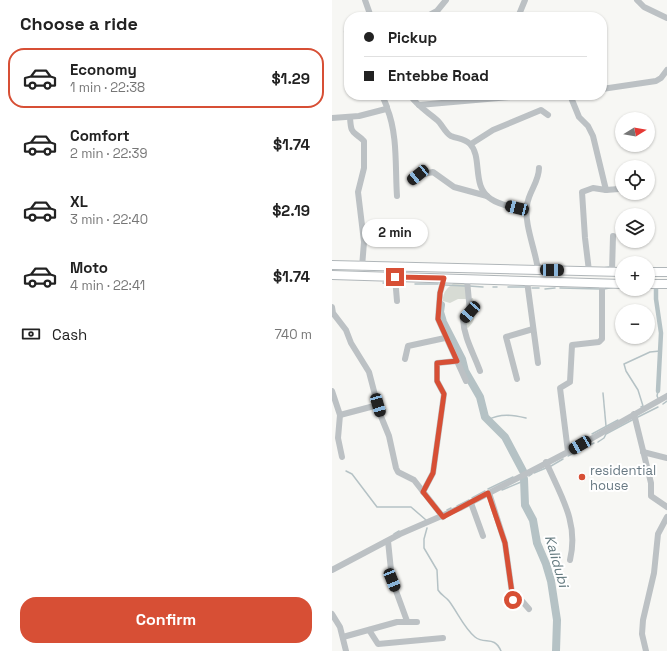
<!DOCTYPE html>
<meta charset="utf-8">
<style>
body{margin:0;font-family:"Space Grotesk",sans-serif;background:#f2f2f2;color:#222;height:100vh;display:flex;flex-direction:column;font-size:15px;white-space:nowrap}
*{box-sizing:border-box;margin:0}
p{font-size:13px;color:#767676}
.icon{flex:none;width:22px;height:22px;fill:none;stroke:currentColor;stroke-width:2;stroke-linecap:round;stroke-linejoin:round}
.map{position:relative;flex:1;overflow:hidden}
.details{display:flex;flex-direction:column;background:#fff;width:332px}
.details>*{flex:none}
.guide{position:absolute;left:12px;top:12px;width:263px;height:88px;border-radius:16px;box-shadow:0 1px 3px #0004;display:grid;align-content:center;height:88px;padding:0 20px;background:#fff}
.needle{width:26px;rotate:79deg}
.fabs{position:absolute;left:283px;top:112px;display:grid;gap:8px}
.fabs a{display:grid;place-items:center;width:40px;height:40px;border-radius:50%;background:#fff;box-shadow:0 1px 3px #0004;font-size:20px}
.end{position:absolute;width:18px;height:18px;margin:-9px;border:5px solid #d74f35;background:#fff;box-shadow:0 0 0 2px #fff}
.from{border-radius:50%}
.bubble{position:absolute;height:28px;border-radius:14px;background:#fff;box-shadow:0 1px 3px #0004;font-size:13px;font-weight:700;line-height:28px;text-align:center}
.car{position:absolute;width:12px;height:24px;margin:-12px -6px;border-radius:5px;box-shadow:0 0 3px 1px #0007;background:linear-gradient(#222 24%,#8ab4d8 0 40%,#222 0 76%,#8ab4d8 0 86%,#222 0)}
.guide b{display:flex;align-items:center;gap:14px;height:38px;font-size:15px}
.guide b+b{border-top:1px solid #e0e0e0}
.guide i{width:10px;height:10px;background:#222}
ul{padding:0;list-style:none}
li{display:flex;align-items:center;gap:12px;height:60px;margin:0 8px 6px;padding:0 12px;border:2px solid transparent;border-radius:16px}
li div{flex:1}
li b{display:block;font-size:15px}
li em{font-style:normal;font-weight:700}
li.selected{border-color:#d74f35}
li>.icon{width:36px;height:36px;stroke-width:1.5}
h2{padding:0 20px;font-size:18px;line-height:48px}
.pay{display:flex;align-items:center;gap:10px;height:44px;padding:0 20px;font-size:15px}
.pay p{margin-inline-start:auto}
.primary-button{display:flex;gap:8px;margin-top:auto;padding:8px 20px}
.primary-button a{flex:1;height:46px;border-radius:16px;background:#d74f35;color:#fff;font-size:16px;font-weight:700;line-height:46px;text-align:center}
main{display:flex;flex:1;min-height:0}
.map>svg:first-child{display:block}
.green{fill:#d7dbd4}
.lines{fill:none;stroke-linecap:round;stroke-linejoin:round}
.stream{stroke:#b5c2c5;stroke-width:1.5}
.canal{stroke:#b5c2c5;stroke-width:4.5}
.river{stroke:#b5c2c5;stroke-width:8}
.major-casing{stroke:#b0b6b9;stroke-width:10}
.minor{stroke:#bcc1c4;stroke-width:6}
.major{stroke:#fff;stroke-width:8}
.route{stroke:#d74f35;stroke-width:5}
.poi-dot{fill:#d74f35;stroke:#fff;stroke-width:1.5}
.labels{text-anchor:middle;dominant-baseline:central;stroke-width:4;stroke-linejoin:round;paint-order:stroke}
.poi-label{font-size:13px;fill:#687983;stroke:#fff;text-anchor:start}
.water-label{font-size:14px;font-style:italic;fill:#647a7f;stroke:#fff}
</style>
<main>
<section class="details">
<h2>Choose a ride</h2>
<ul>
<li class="selected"><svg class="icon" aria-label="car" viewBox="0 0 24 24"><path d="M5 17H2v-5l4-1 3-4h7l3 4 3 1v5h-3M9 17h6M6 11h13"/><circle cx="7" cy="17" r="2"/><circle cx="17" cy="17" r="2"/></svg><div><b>Economy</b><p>1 min · 22:38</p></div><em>$1.29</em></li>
<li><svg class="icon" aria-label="car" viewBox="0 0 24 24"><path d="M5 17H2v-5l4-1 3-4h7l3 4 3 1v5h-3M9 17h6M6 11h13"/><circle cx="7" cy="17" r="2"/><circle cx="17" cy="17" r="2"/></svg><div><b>Comfort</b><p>2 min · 22:39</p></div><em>$1.74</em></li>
<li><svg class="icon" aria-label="car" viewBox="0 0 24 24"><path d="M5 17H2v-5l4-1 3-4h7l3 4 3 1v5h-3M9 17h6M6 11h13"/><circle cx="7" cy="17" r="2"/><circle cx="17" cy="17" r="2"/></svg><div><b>XL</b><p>3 min · 22:40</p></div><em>$2.19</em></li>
<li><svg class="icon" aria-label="car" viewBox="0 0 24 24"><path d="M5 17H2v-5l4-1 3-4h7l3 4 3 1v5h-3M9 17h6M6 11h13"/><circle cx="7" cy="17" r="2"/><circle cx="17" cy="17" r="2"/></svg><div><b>Moto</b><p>4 min · 22:41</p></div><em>$1.74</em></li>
</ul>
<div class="pay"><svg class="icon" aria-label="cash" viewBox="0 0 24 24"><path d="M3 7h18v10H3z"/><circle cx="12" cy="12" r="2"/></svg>Cash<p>740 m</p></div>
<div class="primary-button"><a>Confirm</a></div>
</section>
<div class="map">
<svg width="335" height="651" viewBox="0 0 335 651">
<rect width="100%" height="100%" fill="#f7f7f4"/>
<g class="green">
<path d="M124 281 136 282 135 299H126L118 303 111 301C110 291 117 287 124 281Z"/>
<path d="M139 298H141C143 310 146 319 136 328L133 327V319Z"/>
</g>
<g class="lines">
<g class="stream">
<path d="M271 268 277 267"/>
<path d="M51 283H59"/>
<path d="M83 284H106"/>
<path d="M113 285 133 286"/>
<path d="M137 286 151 287"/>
<path d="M161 287H165"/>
<path d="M176 287H193"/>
<path d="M200 288H207"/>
<path d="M228 288 268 289"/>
<path d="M213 289 223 288"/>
<path d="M272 289 283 287"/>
<path d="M271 393 274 426"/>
<path d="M326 398 325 396 326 391"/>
<path d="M331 404 335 401"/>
<path d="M309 407 311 406 306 390 294 371 292 364 318 352 328 351"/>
<path d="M306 417 326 407"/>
<path d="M156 420C168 413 181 415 194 418"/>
<path d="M260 434 286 420"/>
<path d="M250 441 256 437"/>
<path d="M266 442 272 438 274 434 302 419"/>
<path d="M236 456 262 443"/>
<path d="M219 466 231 459"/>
<path d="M14 471 20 474 45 507H79L94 520"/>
<path d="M202 473 214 468"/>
<path d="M197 476 200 474"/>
<path d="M156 489 181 477"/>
<path d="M170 490 189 482"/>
<path d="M140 498 153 491"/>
<path d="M125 506 137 500"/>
<path d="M115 510 119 508"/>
<path d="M95 528 92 539V548L105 570 106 590C109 595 114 597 117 601 126 613 132 628 143 637 153 645 162 635 169 651"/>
<path d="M62 534 67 531"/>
</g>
<path class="canal" d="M324 286V299L329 333 326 391"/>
<g class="river">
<path d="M109 305 108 312 111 322 130 359 133 371 148 397 153 417 173 437 191 471"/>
<path d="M192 479 193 505 201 520 205 543 214 564 219 581 225 620 224 651"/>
</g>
<g class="major-casing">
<g id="major">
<path d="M0 265 290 272"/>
<path d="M316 272H335"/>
<path d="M0 275 290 284"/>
<path d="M316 284H335"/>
</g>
</g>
<g class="minor">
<path d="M33 0 39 17"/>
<path d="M305 0 312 7 335 18"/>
<path d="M94 17 105 11 114 0"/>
<path d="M186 17 193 0"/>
<path d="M15 32 17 35"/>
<path d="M270 89 324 81 329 78 335 70"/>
<path d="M78 95C85 106 96 112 105 120 110 124 113 133 119 136 126 139 132 138 138 144 151 157 139 187 159 199 169 206 183 207 194 211"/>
<path d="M238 95 247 117 256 126 261 136 274 190 287 189"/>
<path d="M87 105 201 95"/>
<path d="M55 108C66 135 63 168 65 196"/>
<path d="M18 117C19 136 21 130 32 141V168L26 192 32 242 30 267"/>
<path d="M0 118 27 116 54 109 55 107 50 95"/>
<path d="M139 144 161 130 209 110 216 115"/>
<path d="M207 168C207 182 197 191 195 205 192 222 202 247 205 264L208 270"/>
<path d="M79 181 86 175 101 172 122 187 155 196"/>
<path d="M257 271 253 238 250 192 261 188 274 190"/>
<path d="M280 271 281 236"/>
<path d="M63 277 65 301"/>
<path d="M112 278 108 293 106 319 134 381"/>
<path d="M135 280 138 312 131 319C132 338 142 354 148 371"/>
<path d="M195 281 206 363"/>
<path d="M0 307 1 313 14 330 19 343 37 372 48 414 57 436 64 468 66 472 82 480 111 517"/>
<path d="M73 359 76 346 113 338 114 336"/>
<path d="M185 379 174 337 201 329"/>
<path d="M0 391 8 415 6 438 10 457"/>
<path d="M302 414 319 483V496L335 507"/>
<path d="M8 415 46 405"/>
<path d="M236 452 228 388 238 382 240 345 267 342 270 339V283"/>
<path d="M311 452 335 458"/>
<path d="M214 462C229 496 247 523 238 560"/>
<path d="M91 492 101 473 112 394 105 381V363L125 361"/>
<path d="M157 493 173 543 181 600"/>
<path d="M139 503 151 536"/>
<path d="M56 541 60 580 75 621"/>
<path d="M0 570 68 534 128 508 234 453 335 396"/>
<path d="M180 595 190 601 197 609"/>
<path d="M0 614 8 627 14 651"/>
<path d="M37 630 46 644 111 638"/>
<path d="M11 637 65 622H85"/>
<path d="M314 651 310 634 311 620 322 573 326 534 335 517"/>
</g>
<use href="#major" class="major"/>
</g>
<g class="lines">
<path class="route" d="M63 277 112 278 108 293 106 319 125 361 105 363V381L112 394 101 473 91 492 111 517 156 493 173 543 181 600"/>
</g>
<circle class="poi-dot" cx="250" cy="477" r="4"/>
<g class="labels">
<g class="poi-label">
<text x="258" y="470">residential<tspan x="258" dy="15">house</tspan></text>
</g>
<g class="water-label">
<text transform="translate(225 561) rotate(74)">Kalidubi</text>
</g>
</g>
</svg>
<div class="fabs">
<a><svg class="needle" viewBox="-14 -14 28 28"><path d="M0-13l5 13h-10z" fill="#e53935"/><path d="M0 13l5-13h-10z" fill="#767676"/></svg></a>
<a><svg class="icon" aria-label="locate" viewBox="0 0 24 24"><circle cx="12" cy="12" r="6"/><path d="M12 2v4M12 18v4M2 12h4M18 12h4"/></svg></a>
<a><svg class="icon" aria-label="layers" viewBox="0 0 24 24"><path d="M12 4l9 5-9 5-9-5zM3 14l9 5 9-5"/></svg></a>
<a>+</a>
<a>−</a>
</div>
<i class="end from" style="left:181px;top:600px"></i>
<i class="end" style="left:63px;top:277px"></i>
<div class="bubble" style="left:30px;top:219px;width:66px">2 min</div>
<i class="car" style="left:86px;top:175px;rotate:231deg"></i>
<i class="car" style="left:185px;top:208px;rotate:284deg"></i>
<i class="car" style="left:220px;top:270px;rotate:91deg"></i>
<i class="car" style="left:138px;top:312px;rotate:221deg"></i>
<i class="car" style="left:46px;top:405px;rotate:164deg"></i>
<i class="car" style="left:248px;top:445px;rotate:240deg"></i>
<i class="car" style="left:60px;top:580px;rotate:158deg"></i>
<div class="guide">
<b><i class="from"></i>Pickup</b>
<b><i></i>Entebbe Road</b>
</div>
</div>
</main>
